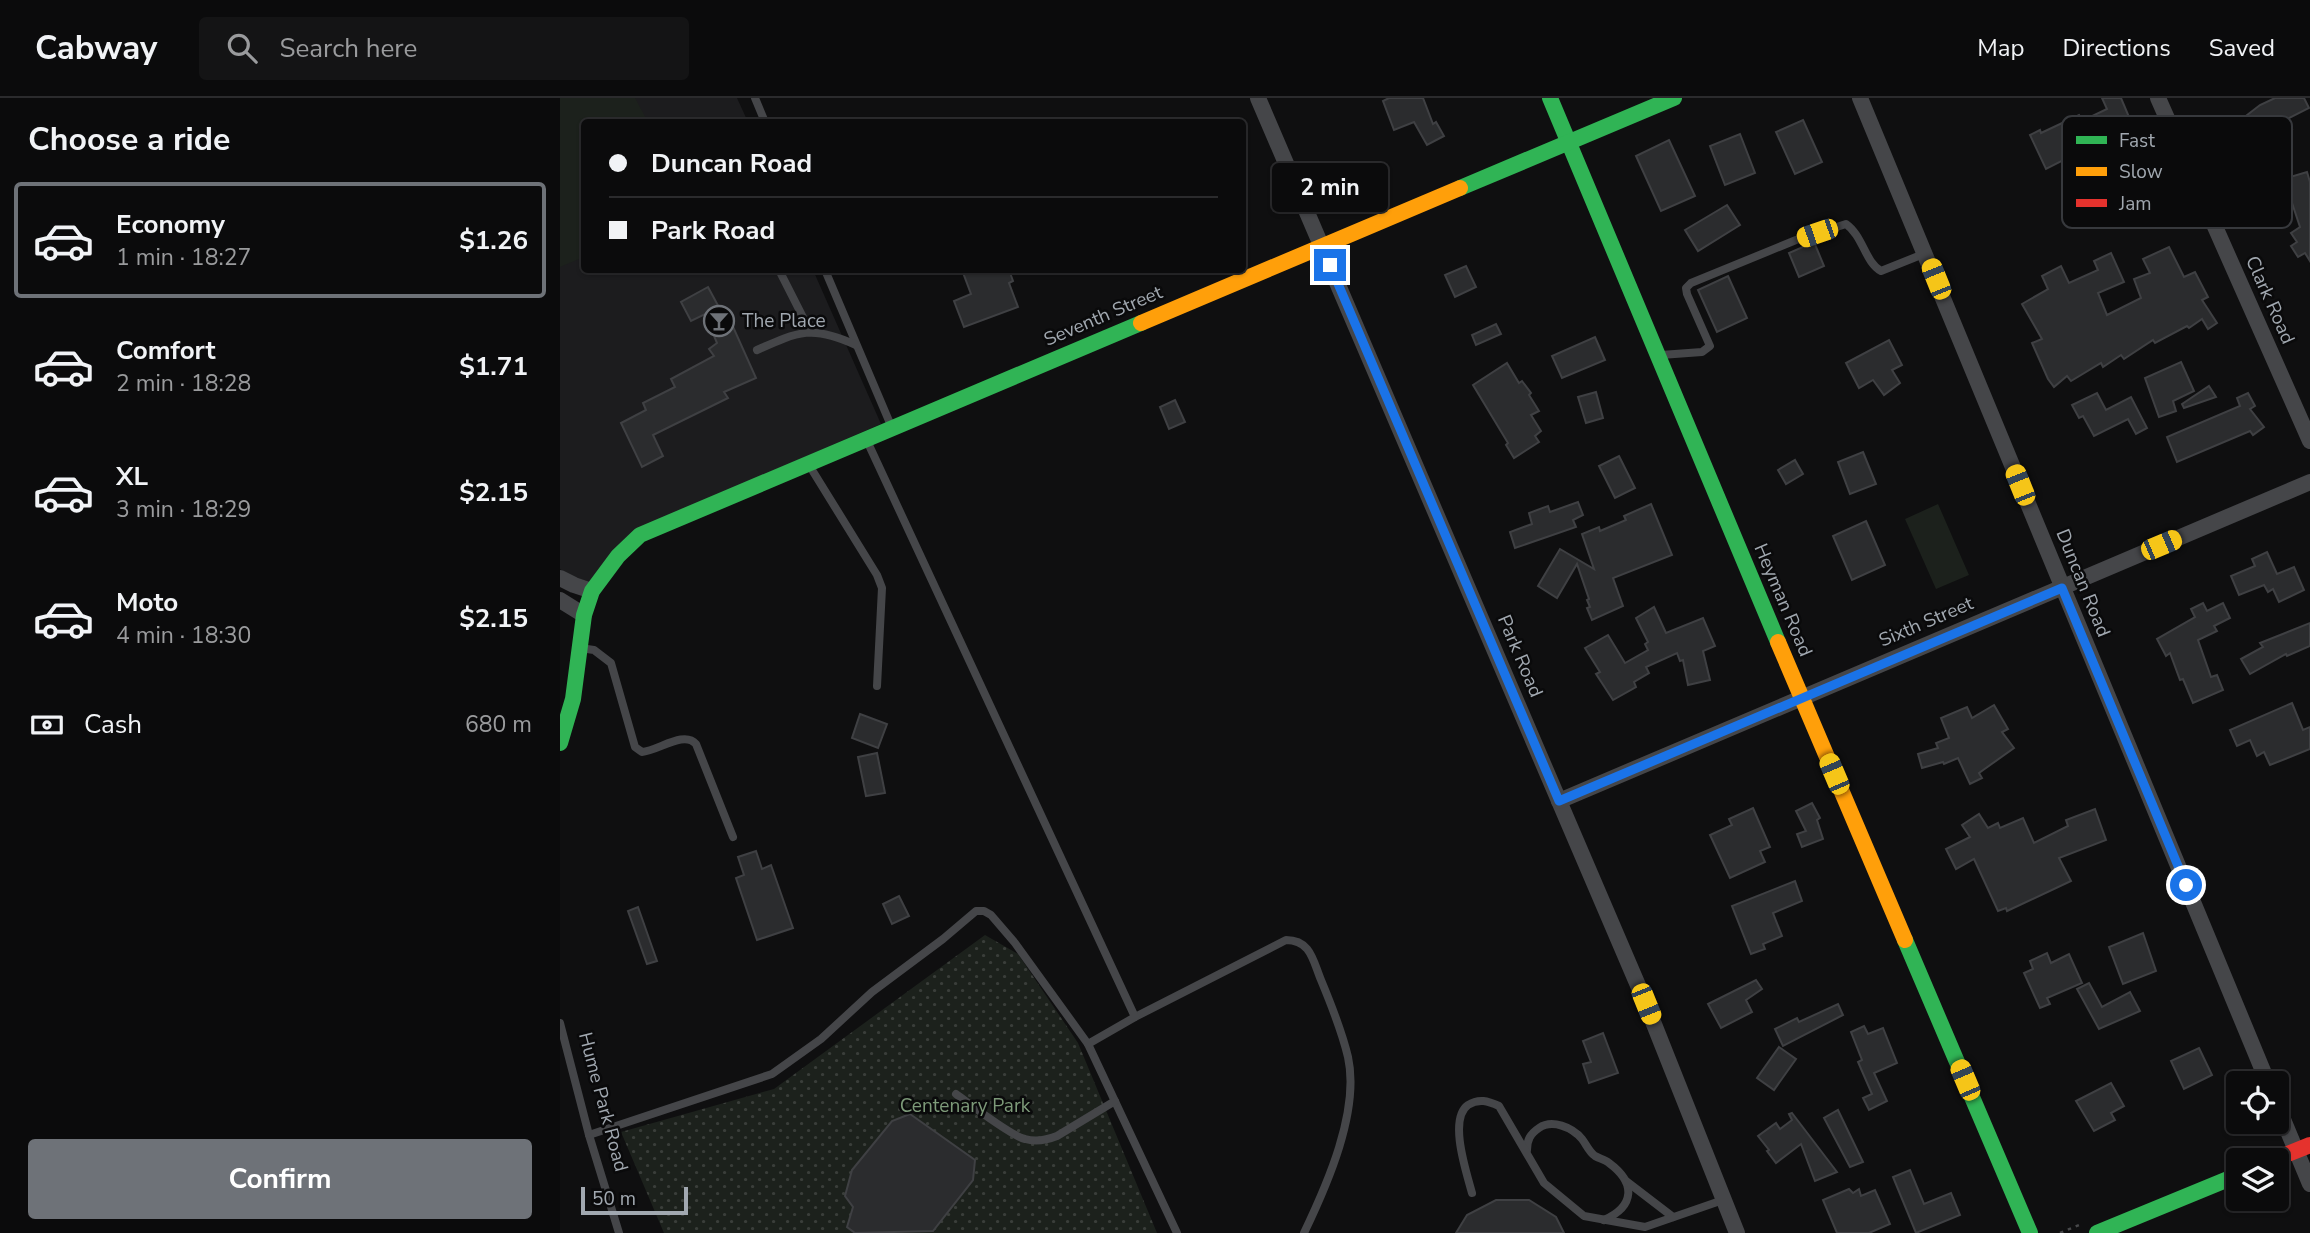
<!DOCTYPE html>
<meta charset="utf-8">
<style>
body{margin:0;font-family:"Nunito Sans",sans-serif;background:#141415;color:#f1f3f6;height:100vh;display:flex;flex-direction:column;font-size:26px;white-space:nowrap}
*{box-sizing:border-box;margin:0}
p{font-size:23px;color:#9a9b9d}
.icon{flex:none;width:38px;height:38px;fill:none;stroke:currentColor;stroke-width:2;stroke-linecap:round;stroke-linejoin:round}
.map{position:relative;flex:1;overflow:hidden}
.sheet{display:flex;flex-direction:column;background:#0b0b0c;width:560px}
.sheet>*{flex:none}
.hud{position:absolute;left:21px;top:21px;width:665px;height:154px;border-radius:7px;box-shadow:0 2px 5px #0004,0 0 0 2px #2b2b2d;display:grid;align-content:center;height:154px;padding:0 28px;background:#0b0b0c}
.controls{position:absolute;left:1666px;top:973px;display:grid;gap:14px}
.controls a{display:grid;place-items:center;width:63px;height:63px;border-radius:7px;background:#0b0b0c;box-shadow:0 2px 5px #0004,0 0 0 2px #2b2b2d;font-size:35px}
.scale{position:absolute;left:21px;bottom:18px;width:107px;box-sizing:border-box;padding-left:7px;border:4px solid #a1a8b0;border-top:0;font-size:19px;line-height:24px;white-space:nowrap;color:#a1a8b0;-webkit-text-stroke:5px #0a0a0b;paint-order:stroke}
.end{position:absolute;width:32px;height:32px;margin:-16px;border:9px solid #1a73e8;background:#fff;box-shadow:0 0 0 4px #fff}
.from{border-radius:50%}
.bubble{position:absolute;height:49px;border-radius:7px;background:#0b0b0c;box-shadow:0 2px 5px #0004,0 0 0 2px #2b2b2d;font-size:23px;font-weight:700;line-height:49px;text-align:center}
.car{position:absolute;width:21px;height:42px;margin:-21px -10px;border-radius:9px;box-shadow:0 0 5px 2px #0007;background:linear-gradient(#f5c518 24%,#345 0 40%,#f5c518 0 76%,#345 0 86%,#f5c518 0)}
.hud b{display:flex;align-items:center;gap:24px;height:66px;font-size:26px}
.hud b+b{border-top:2px solid #2b2b2d}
.hud i{width:18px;height:18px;background:#f1f3f6}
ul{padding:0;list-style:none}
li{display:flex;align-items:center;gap:21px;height:116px;margin:0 14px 10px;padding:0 14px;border:4px solid transparent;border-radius:7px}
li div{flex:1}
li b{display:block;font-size:26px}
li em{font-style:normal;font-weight:700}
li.active{border-color:#6e7278}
li>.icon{width:63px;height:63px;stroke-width:1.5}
h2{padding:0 28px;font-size:32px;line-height:84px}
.pay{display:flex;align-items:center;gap:18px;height:77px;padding:0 28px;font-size:26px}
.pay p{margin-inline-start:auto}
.cta{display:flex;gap:14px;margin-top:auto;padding:14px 28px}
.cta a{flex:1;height:80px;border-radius:7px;background:#6e7278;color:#fff;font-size:28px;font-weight:700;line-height:80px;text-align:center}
header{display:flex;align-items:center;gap:42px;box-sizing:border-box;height:98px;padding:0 35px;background:#0b0b0c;border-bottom:2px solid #2b2b2d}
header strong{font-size:33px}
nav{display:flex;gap:38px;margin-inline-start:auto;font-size:24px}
.search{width:490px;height:63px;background:#141415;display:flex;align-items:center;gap:18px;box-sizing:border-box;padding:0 24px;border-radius:7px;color:#9a9b9d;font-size:26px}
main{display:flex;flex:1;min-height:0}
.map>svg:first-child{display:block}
.built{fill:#1c1c1e}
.green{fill:#1c211c}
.park{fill:url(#park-dots)}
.building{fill:#2b2c2e;stroke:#3f4043;stroke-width:2}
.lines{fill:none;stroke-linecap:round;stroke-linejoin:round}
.path{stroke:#47484a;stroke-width:2.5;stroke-dasharray:3.5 5;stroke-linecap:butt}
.lane{stroke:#454649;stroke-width:8}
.street{stroke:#454649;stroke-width:16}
.fast{stroke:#30b455;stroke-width:16}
.slow{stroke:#ff9f0a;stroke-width:16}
.jam{stroke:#e5322d;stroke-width:16}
.route{stroke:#1a73e8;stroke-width:9}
.labels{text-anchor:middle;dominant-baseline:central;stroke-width:5;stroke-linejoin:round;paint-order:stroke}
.street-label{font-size:19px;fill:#a1a8b0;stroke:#0a0a0b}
.poi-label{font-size:19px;fill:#a1a8b0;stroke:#0a0a0b;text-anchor:start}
.park-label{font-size:19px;fill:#7d9a79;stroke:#0a0a0b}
.key{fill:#0a0a0b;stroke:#37393d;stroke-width:2}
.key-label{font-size:19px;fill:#a1a8b0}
</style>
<header>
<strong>Cabway</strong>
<div class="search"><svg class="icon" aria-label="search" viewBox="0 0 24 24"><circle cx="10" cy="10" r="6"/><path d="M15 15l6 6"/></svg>Search here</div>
<nav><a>Map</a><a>Directions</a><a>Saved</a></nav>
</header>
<main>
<section class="sheet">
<h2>Choose a ride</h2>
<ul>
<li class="active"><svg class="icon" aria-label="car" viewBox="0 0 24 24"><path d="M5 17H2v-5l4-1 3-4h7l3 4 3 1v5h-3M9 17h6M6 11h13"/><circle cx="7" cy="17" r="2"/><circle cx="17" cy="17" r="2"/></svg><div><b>Economy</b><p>1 min · 18:27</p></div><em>$1.26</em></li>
<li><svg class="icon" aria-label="car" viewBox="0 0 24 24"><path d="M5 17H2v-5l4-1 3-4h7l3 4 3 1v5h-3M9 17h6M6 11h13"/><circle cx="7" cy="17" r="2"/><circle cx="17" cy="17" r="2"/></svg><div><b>Comfort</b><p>2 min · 18:28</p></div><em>$1.71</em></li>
<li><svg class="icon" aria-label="car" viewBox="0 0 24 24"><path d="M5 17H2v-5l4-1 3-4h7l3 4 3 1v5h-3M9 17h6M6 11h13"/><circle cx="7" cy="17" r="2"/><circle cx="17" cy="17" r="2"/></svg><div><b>XL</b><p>3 min · 18:29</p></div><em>$2.15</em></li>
<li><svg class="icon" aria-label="car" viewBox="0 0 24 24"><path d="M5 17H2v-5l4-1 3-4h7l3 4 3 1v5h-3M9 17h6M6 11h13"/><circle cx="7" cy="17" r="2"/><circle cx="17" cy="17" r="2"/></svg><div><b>Moto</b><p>4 min · 18:30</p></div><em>$2.15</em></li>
</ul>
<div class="pay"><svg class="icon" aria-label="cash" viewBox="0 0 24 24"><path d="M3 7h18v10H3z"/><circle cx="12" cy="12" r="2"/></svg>Cash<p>680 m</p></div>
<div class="cta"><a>Confirm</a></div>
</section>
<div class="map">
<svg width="1750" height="1135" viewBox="0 0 1750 1135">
<defs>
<pattern id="park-dots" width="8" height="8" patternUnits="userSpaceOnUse" patternTransform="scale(1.75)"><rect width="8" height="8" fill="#1c211c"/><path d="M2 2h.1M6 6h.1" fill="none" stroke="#3a3e3a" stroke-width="1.8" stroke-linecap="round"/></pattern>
</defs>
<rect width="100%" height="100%" fill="#0f0f10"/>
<path class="built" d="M0 0H177L188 24H24V172H253L321 326 78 431 30 484 7 477 0 471Z"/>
<g class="green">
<path d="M0 0H75L88 24H24V159L0 169Z"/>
<path d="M1378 406 1409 477 1376 491 1345 421Z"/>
</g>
<path class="park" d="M425 837 458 856 518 945 597 1135H104L61 1034 214 991Z"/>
<g class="building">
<path d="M829 0H863L873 26 876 24 884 38 867 47 854 24 834 32 823 3Z"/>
<path d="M1542 0H1561L1577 38 1551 48 1549 45 1526 57 1523 52 1486 71 1470 37 1480 32 1481 35 1519 17 1522 23 1547 11Z"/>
<path d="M1715 0H1744L1749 10 1727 21 1732 31 1716 39 1707 20 1681 38 1673 28 1700 7Z"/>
<path d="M1243 22 1262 64 1235 76 1216 34Z"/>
<path d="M1180 36 1195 75 1165 87 1150 48Z"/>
<path d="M1109 42 1135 98 1101 113 1076 58Z"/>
<path d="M1747 74 1750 84V163L1745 155 1738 159 1731 148 1737 144 1731 135 1740 129 1731 102 1727 103 1720 82Z"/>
<path d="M1167 107 1180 127 1138 153 1125 132Z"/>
<path d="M1254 144 1264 168 1239 179 1229 155Z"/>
<path d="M1609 149 1624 179 1635 174 1648 199 1642 202 1657 225 1648 231 1642 221 1629 230 1627 228 1595 245 1593 242 1564 261 1561 257 1543 269 1541 265 1511 283 1507 278 1494 289 1488 281 1472 245 1482 241 1462 206 1488 191 1482 178 1501 168 1509 185 1538 172 1534 163 1551 155 1564 184 1538 195 1547 217 1581 200 1574 181 1590 175 1583 161Z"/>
<path d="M906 168 916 189 895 199 885 177Z"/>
<path d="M402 172H449L453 183 449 185 458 209 404 229 394 203 411 196Z"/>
<path d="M1168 178 1187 220 1157 234 1138 192Z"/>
<path d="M148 189 162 215 166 213 196 280 164 294 168 300 93 337 103 358 82 369 61 325 86 312 83 305 115 289 111 281 154 258 149 251 157 245 145 216 131 223 121 204Z"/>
<path d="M936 226 941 236 916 247 912 237Z"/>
<path d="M1035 239 1045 262 1002 280 992 258Z"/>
<path d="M1329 242 1342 267 1332 272 1340 285 1324 297 1313 282 1299 290 1286 265Z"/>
<path d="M1621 264 1634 293 1613 303 1616 313 1599 319 1585 280Z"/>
<path d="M947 265 959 285 962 283 971 295 969 297 979 313 971 317 981 333 975 338 979 344 954 360 946 347 948 345 913 287Z"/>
<path d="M1649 288 1656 299 1624 310 1622 306Z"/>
<path d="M1036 294 1043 320 1026 325 1018 299Z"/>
<path d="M1537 295 1546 312 1571 299 1587 330 1576 336 1568 321 1534 338 1523 318 1519 320 1512 307Z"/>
<path d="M1688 295 1695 308 1690 311 1704 329 1693 337 1690 333 1617 364 1607 339 1680 308 1677 300Z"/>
<path d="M615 302 625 324 609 331 600 309Z"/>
<path d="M1303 354 1316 386 1290 396 1278 364Z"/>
<path d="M1059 358 1075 390 1055 400 1039 368Z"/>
<path d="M1235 362 1243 376 1226 386 1218 372Z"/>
<path d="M1018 404 1023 417 1013 422 1016 429 955 450 950 434 972 426 969 415 988 408 990 414Z"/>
<path d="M1091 406 1112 457 1053 480 1063 508 1032 522 1027 510 1030 509 1027 502 1029 501 1017 466 997 500 978 488 1000 451 1034 471 1022 436 1039 429 1040 433 1066 422 1064 418Z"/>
<path d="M1306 423 1325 467 1292 482 1273 438Z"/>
<path d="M1707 454 1717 476 1734 469 1744 492 1719 504 1713 491 1708 494 1704 487 1679 497 1671 478 1695 468 1692 461Z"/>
<path d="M1643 505 1647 513 1663 505 1670 520 1654 528 1657 533 1638 542 1651 579 1657 577 1663 592 1633 605 1623 581 1620 582 1610 555 1606 558 1597 541 1635 519 1631 511Z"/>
<path d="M1094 509 1106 535 1143 520 1155 548 1143 553 1150 582 1128 587 1123 562 1120 563 1117 555 1086 569 1089 575 1074 584 1076 589 1053 602 1036 576 1040 574 1025 550 1048 537 1065 565 1088 552 1085 546 1088 544 1076 520Z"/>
<path d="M1750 525V548L1727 558 1726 556 1690 576 1681 561 1703 549 1700 545Z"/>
<path d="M1732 605 1743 632 1750 629V651L1710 667 1704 654 1697 658 1690 642 1677 648 1670 632Z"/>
<path d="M1434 607 1448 631 1442 634 1454 650 1419 675 1422 680 1410 686 1398 660 1384 666 1383 664 1362 670 1358 656 1378 650 1376 645 1389 640 1381 620 1407 609 1412 620Z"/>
<path d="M300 616 327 626 318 650 292 640Z"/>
<path d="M317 655 325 695 306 698 298 659Z"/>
<path d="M1252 705 1260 720 1257 722 1263 741 1242 749 1237 736 1246 733 1236 713Z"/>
<path d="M1193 710 1210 749 1200 753 1205 764 1170 780 1150 737 1172 727 1169 721Z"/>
<path d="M1535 711 1546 742 1499 760 1511 783 1447 813 1446 810 1438 813 1414 761 1396 771 1386 751 1410 739 1402 727 1419 716 1428 730 1438 725 1440 730 1463 720 1474 745 1508 728 1506 722Z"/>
<path d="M196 753 202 771 211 767 233 830 197 842 176 780 184 777 178 759Z"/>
<path d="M1235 783 1242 803 1213 815 1222 838 1203 846 1205 851 1191 856 1172 808Z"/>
<path d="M339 798 349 818 332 826 323 806Z"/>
<path d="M78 809 97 863 87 866 68 813Z"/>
<path d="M1583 835 1596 873 1563 886 1549 849Z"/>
<path d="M1487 855 1491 865 1509 856 1522 885 1487 900 1490 906 1480 910 1464 875 1473 871 1470 863Z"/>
<path d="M1196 882 1202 891 1186 902 1192 914 1161 930 1148 906Z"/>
<path d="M1529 885 1542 909 1570 894 1580 913 1539 931 1517 891Z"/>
<path d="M1278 906 1283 917 1223 948 1215 931 1237 920 1239 924Z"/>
<path d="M1304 928 1308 936 1323 930 1337 965 1314 975 1327 1003 1309 1012 1303 1000 1312 996 1298 964 1302 962 1291 934Z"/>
<path d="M1043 935 1058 975 1029 985 1023 966 1031 964 1023 943Z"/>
<path d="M1219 949 1236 961 1214 992 1197 980Z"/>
<path d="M1639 950 1652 977 1624 991 1611 963Z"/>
<path d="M1551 985 1564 1008 1551 1015 1555 1022 1534 1033 1516 1003Z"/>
<path d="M1278 1012 1303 1064 1290 1069 1264 1020Z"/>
<path d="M1232 1015 1277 1074 1255 1083 1241 1046 1216 1065 1207 1053 1209 1052 1198 1038 1216 1025 1220 1031 1232 1022 1229 1016Z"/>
<path d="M350 1016 415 1062 413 1082 373 1133 295 1135 287 1129 293 1109 285 1098 292 1072 332 1023Z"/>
<path d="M1350 1072 1364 1106 1391 1095 1400 1117 1356 1135 1333 1079Z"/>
<path d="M1289 1091 1293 1095 1299 1091 1301 1098 1315 1092 1330 1126 1309 1135H1277L1263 1102Z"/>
<path d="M936 1102H969L996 1119 1004 1135H896L907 1117Z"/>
</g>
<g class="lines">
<g class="path">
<path d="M1682 1057 1696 1051"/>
<path d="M1500 1135 1519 1127"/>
</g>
<g class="lane">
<path d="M195 0 205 24"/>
<path d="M219 172 250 233"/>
<path d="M265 172 332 330"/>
<path d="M197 252C239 233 253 227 296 247"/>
<path d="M1101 257 1142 254 1150 248 1127 196 1126 190 1131 185 1236 142 1286 126C1303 138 1305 164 1321 173L1366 155"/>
<path d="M249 367 317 477 322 490 317 588"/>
<path d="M20 550 34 552 51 565 75 649 82 654C98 653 124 632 136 646L173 739"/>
<path d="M575 919 726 842C751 842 753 863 761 882 771 906 782 934 788 959 800 1013 767 1087 744 1135"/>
<path d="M0 925 29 1037 59 1135"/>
<path d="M528 946 617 1135"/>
<path d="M396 996C410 1006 451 1038 465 1041 476 1044 487 1042 497 1038L555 1003"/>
<path d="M29 1037 212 976 261 941 312 894 383 841 416 813H424L431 817 455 845 528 946 575 919 308 345"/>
<path d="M967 1052C967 1042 970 1036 979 1030 992 1021 1012 1029 1022 1041 1026 1046 1029 1054 1035 1058 1040 1061 1045 1061 1049 1065 1076 1085 1075 1108 1044 1122"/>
<path d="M1066 1083 1113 1119"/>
<path d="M912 1095C907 1076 888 1021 908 1007 919 1000 928 1003 939 1008L984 1085 1024 1118 1085 1129 1163 1102"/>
</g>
<g class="street">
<path d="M698 0 1086 906 1177 1135"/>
<path d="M1300 0 1708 985"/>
<path d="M1598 0 1750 343"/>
<path d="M0 480 14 487 32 493"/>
<path d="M0 502 24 517"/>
<path d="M999 703 1750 384"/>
<path d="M1717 1007 1750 1086"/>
</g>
<g class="fast">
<path d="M990 0 1218 544"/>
<path d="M900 90 1114 0"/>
<path d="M0 645 13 601 24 517 32 493 58 458 80 437 581 225"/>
<path d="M1345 842 1470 1135"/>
<path d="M1537 1135 1678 1077"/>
</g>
<g class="slow">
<path d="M581 225 900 90"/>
<path d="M1218 544 1345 842"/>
</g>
<path class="jam" d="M1713 1062 1750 1047"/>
</g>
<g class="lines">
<path class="route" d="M770 167 999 703 1502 490 1626 787"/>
</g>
<defs>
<g id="bar-ring" transform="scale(1.575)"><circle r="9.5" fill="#0a0a0b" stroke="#6e7278" stroke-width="1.5"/><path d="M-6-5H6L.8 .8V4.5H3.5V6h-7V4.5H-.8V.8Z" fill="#6e7278"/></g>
</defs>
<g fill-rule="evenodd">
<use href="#bar-ring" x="159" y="223"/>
</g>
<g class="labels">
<g class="street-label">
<text transform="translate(1710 202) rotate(66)">Clark Road</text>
<text transform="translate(543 218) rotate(-23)">Seventh Street</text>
<text transform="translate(1523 485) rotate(68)">Duncan Road</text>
<text transform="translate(1223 502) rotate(67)">Heyman Road</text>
<text transform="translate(1366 524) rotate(-23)">Sixth Street</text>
<text transform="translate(960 558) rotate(67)">Park Road</text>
<text transform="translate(43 1004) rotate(75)">Hume Park Road</text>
</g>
<g class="poi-label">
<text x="182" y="223">The Place</text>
</g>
<g class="park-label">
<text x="405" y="1008">Centenary Park</text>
</g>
</g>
<rect x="1502" y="18" width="230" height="112" rx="10" class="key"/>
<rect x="1516" y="38" width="31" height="8" fill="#30b455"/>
<rect x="1516" y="69" width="31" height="9" fill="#ff9f0a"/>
<rect x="1516" y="101" width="31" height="8" fill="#e5322d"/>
<g class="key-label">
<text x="1559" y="49">Fast</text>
<text x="1559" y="80">Slow</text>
<text x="1559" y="112">Jam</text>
</g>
</svg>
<div class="controls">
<a><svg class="icon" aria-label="locate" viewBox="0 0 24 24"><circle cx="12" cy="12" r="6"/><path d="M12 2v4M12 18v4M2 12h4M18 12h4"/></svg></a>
<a><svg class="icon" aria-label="layers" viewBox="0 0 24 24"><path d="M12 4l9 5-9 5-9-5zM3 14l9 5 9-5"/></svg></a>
</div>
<div class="scale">50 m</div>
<i class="end from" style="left:1626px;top:787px"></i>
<i class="end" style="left:770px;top:167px"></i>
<div class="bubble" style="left:712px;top:65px;width:116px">2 min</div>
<i class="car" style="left:1257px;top:135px;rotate:251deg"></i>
<i class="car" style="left:1376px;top:181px;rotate:338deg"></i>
<i class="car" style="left:1460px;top:387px;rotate:338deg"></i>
<i class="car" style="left:1601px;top:447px;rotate:67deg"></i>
<i class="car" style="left:1274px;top:676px;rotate:337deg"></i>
<i class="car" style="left:1086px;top:906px;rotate:158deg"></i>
<i class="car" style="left:1405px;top:982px;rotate:337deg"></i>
<div class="hud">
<b><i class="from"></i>Duncan Road</b>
<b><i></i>Park Road</b>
</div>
</div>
</main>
